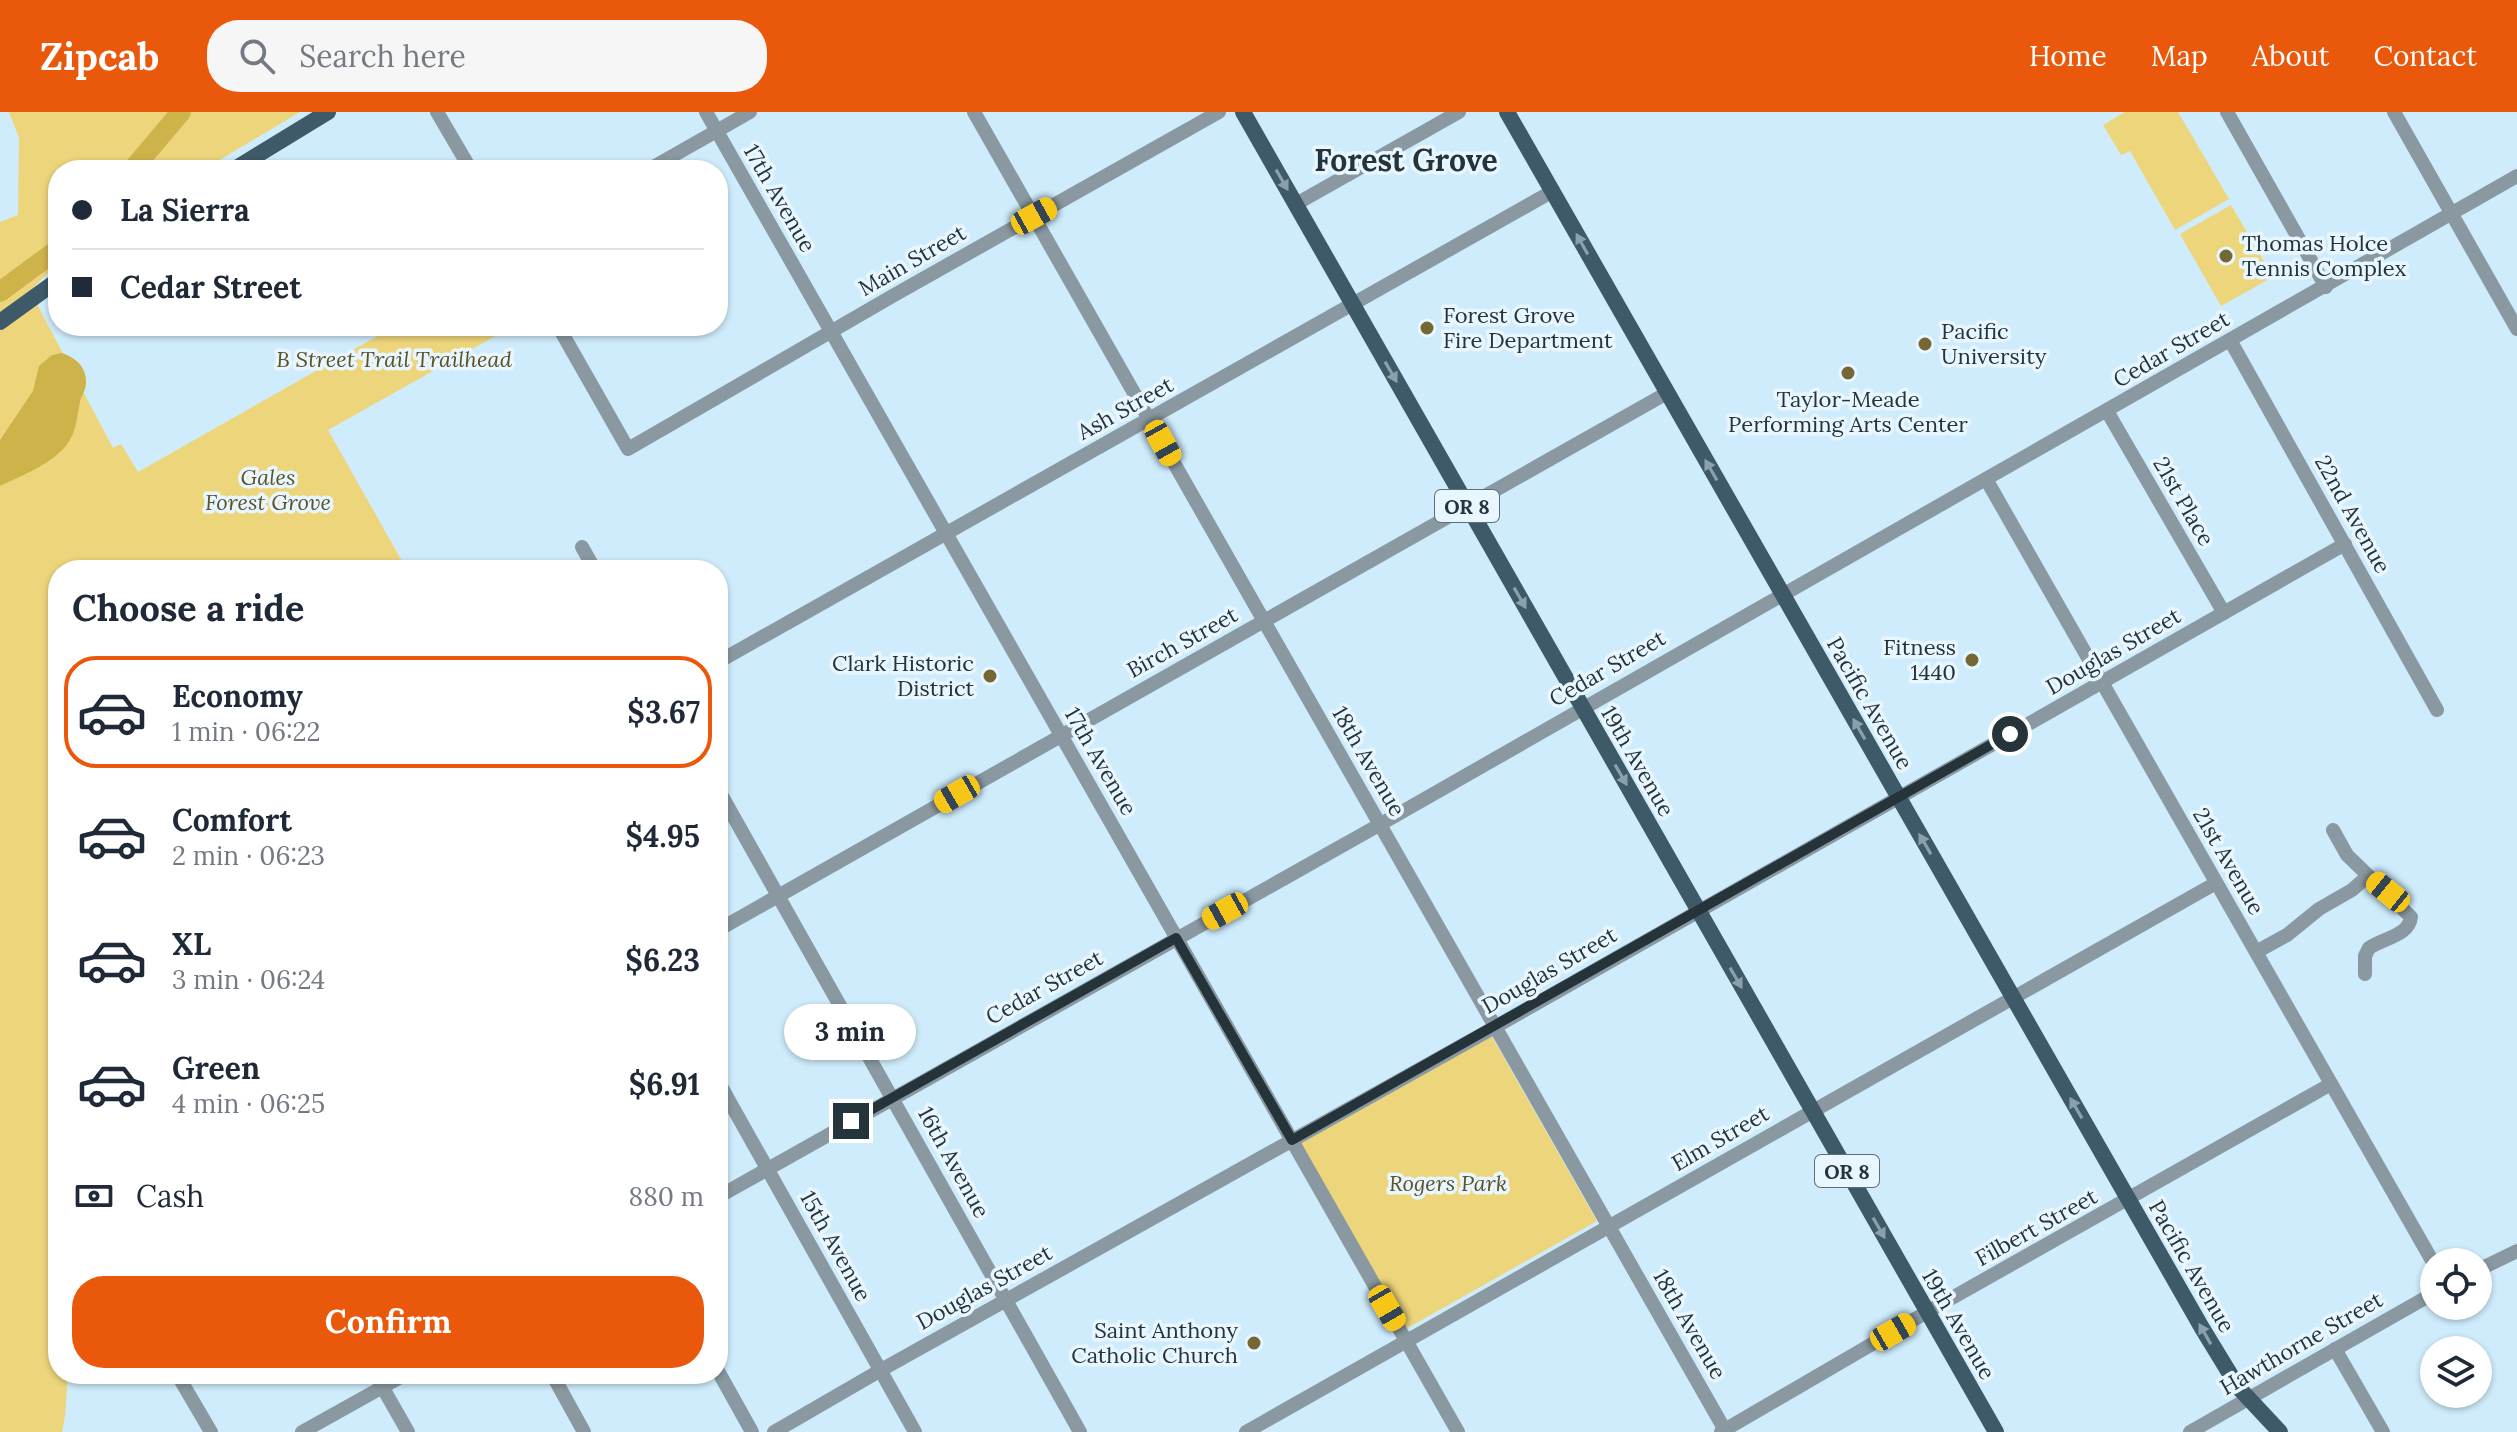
<!DOCTYPE html>
<meta charset="utf-8">
<style>
body{margin:0;font-family:Lora,serif;background:#f6f6f7;color:#1f2937;height:100vh;display:flex;flex-direction:column;font-size:30px;white-space:nowrap}
*{box-sizing:border-box;margin:0}
p{font-size:26px;color:#747a83}
.icon{flex:none;width:44px;height:44px;fill:none;stroke:currentColor;stroke-width:2;stroke-linecap:round;stroke-linejoin:round}
.map{position:relative;flex:1;overflow:hidden}
.sheet{position:absolute;left:48px;top:448px;width:680px;height:824px;display:flex;flex-direction:column;background:#fff;border-radius:32px;box-shadow:0 2px 6px #0004}
.sheet>*{flex:none}
.hud{position:absolute;left:48px;top:48px;width:680px;height:176px;border-radius:32px;box-shadow:0 2px 6px #0004;display:grid;align-content:center;height:176px;padding:0 24px;background:#fff}
.buttons{position:absolute;left:2420px;top:1136px;display:grid;gap:16px}
.buttons a{display:grid;place-items:center;width:72px;height:72px;border-radius:50%;background:#fff;box-shadow:0 2px 6px #0004;font-size:40px}
.end{position:absolute;width:36px;height:36px;margin:-18px;border:10px solid #25333b;background:#fff;box-shadow:0 0 0 4px #fff}
.from{border-radius:50%}
.bubble{position:absolute;height:56px;border-radius:28px;background:#fff;box-shadow:0 2px 6px #0004;font-size:26px;font-weight:800;line-height:56px;text-align:center}
.car{position:absolute;width:24px;height:48px;margin:-24px -12px;border-radius:10px;box-shadow:0 0 6px 2px #0007;background:linear-gradient(#f5c518 24%,#345 0 40%,#f5c518 0 76%,#345 0 86%,#f5c518 0)}
.hud b{display:flex;align-items:center;gap:28px;height:76px;font-size:30px}
.hud b+b{border-top:2px solid #e0e1e3}
.hud i{width:20px;height:20px;background:#1f2937}
ul{padding:0;list-style:none}
li{display:flex;align-items:center;gap:24px;height:112px;margin:0 16px 12px;padding:0 8px;border:4px solid transparent;border-radius:32px}
li div{flex:1}
li b{display:block;font-size:30px}
li em{font-style:normal;font-weight:800}
li.selected{border-color:#ea580c}
li>.icon{width:72px;height:72px;stroke-width:1.5}
h2{padding:0 24px;font-size:36px;line-height:96px}
.pay{display:flex;align-items:center;gap:20px;height:88px;padding:0 24px;font-size:30px}
.pay p{margin-inline-start:auto}
.primary-button{display:flex;gap:16px;margin-top:auto;padding:16px 24px}
.primary-button a{flex:1;height:92px;border-radius:32px;background:#ea580c;color:#fff;font-size:32px;font-weight:800;line-height:92px;text-align:center}
header{display:flex;align-items:center;gap:48px;box-sizing:border-box;height:112px;padding:0 40px;background:#ea580c;color:#fff}
header strong{font-size:38px}
nav{display:flex;gap:44px;margin-inline-start:auto;font-size:28px}
.search{width:560px;height:72px;background:#f6f6f7;display:flex;align-items:center;gap:20px;box-sizing:border-box;padding:0 28px;border-radius:32px;color:#747a83;font-size:30px}
.map>svg:first-child{display:block}
.green{fill:#edd57b}
.water{fill:#ceb34b}
.lines{fill:none;stroke-linecap:round;stroke-linejoin:round}
.river{stroke:#ceb34b;stroke-width:20}
.minor{stroke:#8a99a1;stroke-width:14}
.major{stroke:#3e5968;stroke-width:16}
.oneway{fill:#8aa0ac}
.route{stroke:#25333b;stroke-width:10}
.poi-dot{fill:#746734;stroke:#e8f7ff;stroke-width:3}
.labels{text-anchor:middle;dominant-baseline:central;stroke-width:7;stroke-linejoin:round;paint-order:stroke}
.shield{fill:#e8f7ff;stroke:#606e76;stroke-width:2}
.shield-label{font-size:20px;font-weight:bold;fill:#25333b}
.street-label{font-size:22px;fill:#25333b;stroke:#e8f7ff}
.poi-label{font-size:22px;fill:#25333b;stroke:#e8f7ff;text-anchor:start}
.park-label{font-size:22px;font-style:italic;fill:#5e5228;stroke:#e8f7ff}
.district-label{font-size:30px;font-weight:bold;fill:#25333b;stroke:#e8f7ff}
</style>
<header>
<strong>Zipcab</strong>
<div class="search"><svg class="icon" aria-label="search" viewBox="0 0 24 24"><circle cx="10" cy="10" r="6"/><path d="M15 15l6 6"/></svg>Search here</div>
<nav><a>Home</a><a>Map</a><a>About</a><a>Contact</a></nav>
</header>
<div class="map">
<svg width="2517" height="1320" viewBox="0 0 2517 1320">
<rect width="100%" height="100%" fill="#cfecfc"/>
<g class="green">
<path d="M9 0H300L203 58H58V151L30 179 113 336 121 332 138 360 395 214H513L328 318 407 458H58V1262H68L65 1304 62 1320H0V110L18 103 19 26Z"/>
<path d="M2125 0H2178L2229 87 2175 118 2130 39 2121 43 2103 13Z"/>
<path d="M2231 93 2273 165 2221 194 2180 122Z"/>
<path d="M1491 923 1597 1109 1404 1218 1299 1032Z"/>
</g>
<path class="water" d="M62 241C76 246 87 255 86 272 86 278 81 284 80 290 76 310 76 326 60 340 44 355 19 365 0 374V328L33 279 39 254 52 243Z"/>
<g class="lines">
<g class="river">
<path d="M132 58 181 0"/>
<path d="M0 180 58 137"/>
</g>
<g class="minor">
<path d="M437 0 471 58"/>
<path d="M706 0 1458 1320"/>
<path d="M974 0 1726 1320"/>
<path d="M2227 0 2326 175"/>
<path d="M2394 0 2517 217"/>
<path d="M648 58 750 0"/>
<path d="M1296 92 1459 0"/>
<path d="M558 214 628 337 896 182 1219 0"/>
<path d="M2230 228 2437 598"/>
<path d="M2107 299 2224 501"/>
<path d="M1986 367 2434 1152"/>
<path d="M582 435 595 458"/>
<path d="M718 550 1553 79"/>
<path d="M718 677 1080 1320"/>
<path d="M2333 718 2347 743 2411 805C2409 824 2383 826 2369 836L2365 844V862"/>
<path d="M718 818 1667 281"/>
<path d="M2256 840 2287 823 2319 797 2352 778 2368 764"/>
<path d="M718 969 915 1320"/>
<path d="M718 1085 1379 713 2517 64"/>
<path d="M2478 1158 2517 1139"/>
<path d="M2335 1237 2383 1320"/>
<path d="M718 1259 752 1320"/>
<path d="M177 1262 211 1320"/>
<path d="M375 1262 408 1320"/>
<path d="M552 1262 584 1320"/>
<path d="M302 1320 406 1262"/>
<path d="M774 1320 881 1258 1495 915 2345 432"/>
<path d="M1246 1320 2216 771"/>
<path d="M1721 1320 1927 1200 2331 972"/>
<path d="M2190 1320 2434 1181"/>
</g>
<g class="major">
<path d="M1243 0 1996 1320"/>
<path d="M1507 0 2202 1216 2238 1275 2280 1320"/>
<path d="M233 58 328 0"/>
<path d="M0 210 58 168"/>
</g>
</g>
<defs><path id="oneway-solid" d="M-6-.8H1V-3.2L6.5 0L1 3.2V.8H-6Z" transform="scale(2)"/></defs>
<g class="oneway">
<use href="#oneway-solid" transform="translate(1282 68) rotate(60)"/>
<use href="#oneway-solid" transform="translate(1582 132) rotate(-119)"/>
<use href="#oneway-solid" transform="translate(1391 260) rotate(60)"/>
<use href="#oneway-solid" transform="translate(1711 358) rotate(-120)"/>
<use href="#oneway-solid" transform="translate(1520 486) rotate(60)"/>
<use href="#oneway-solid" transform="translate(1859 617) rotate(-120)"/>
<use href="#oneway-solid" transform="translate(1621 663) rotate(60)"/>
<use href="#oneway-solid" transform="translate(1925 732) rotate(-120)"/>
<use href="#oneway-solid" transform="translate(1736 866) rotate(60)"/>
<use href="#oneway-solid" transform="translate(2076 996) rotate(-120)"/>
<use href="#oneway-solid" transform="translate(1879 1116) rotate(60)"/>
<use href="#oneway-solid" transform="translate(2205 1222) rotate(-120)"/>
</g>
<g class="lines">
<path class="route" d="M851 1009 1176 826 1292 1028 2010 622"/>
</g>
<g class="poi-dot">
<circle cx="2226" cy="144" r="8"/>
<circle cx="1427" cy="216" r="8"/>
<circle cx="1925" cy="232" r="8"/>
<circle cx="1848" cy="261" r="8"/>
<circle cx="1972" cy="548" r="8"/>
<circle cx="990" cy="564" r="8"/>
<circle cx="1254" cy="1231" r="8"/>
</g>
<g class="labels">
<g class="shield">
<rect x="1435" y="378" width="64" height="32" rx="6"/>
<rect x="1815" y="1043" width="64" height="32" rx="6"/>
</g>
<g class="shield-label">
<text x="1467" y="394">OR 8</text>
<text x="1847" y="1059">OR 8</text>
</g>
<g class="street-label">
<text transform="translate(780 86) rotate(60)">17th Avenue</text>
<text transform="translate(912 148) rotate(-30)">Main Street</text>
<text transform="translate(2171 237) rotate(-30)">Cedar Street</text>
<text transform="translate(1125 296) rotate(-29)">Ash Street</text>
<text transform="translate(2184 389) rotate(60)">21st Place</text>
<text transform="translate(2353 402) rotate(61)">22nd Avenue</text>
<text transform="translate(1182 530) rotate(-29)">Birch Street</text>
<text transform="translate(2113 539) rotate(-30)">Douglas Street</text>
<text transform="translate(1607 556) rotate(-30)">Cedar Street</text>
<text transform="translate(1870 591) rotate(60)">Pacific Avenue</text>
<text transform="translate(1101 649) rotate(60)">17th Avenue</text>
<text transform="translate(1369 649) rotate(60)">18th Avenue</text>
<text transform="translate(1638 649) rotate(60)">19th Avenue</text>
<text transform="translate(2229 749) rotate(60)">21st Avenue</text>
<text transform="translate(1549 858) rotate(-30)">Douglas Street</text>
<text transform="translate(1044 875) rotate(-29)">Cedar Street</text>
<text transform="translate(1720 1026) rotate(-30)">Elm Street</text>
<text transform="translate(954 1050) rotate(61)">16th Avenue</text>
<text transform="translate(2036 1115) rotate(-29)">Filbert Street</text>
<text transform="translate(836 1134) rotate(61)">15th Avenue</text>
<text transform="translate(2192 1154) rotate(60)">Pacific Avenue</text>
<text transform="translate(984 1175) rotate(-29)">Douglas Street</text>
<text transform="translate(1690 1212) rotate(60)">18th Avenue</text>
<text transform="translate(1959 1212) rotate(60)">19th Avenue</text>
<text transform="translate(2301 1231) rotate(-30)">Hawthorne Street</text>
</g>
<g class="poi-label">
<text x="2242" y="131">Thomas Holce<tspan x="2242" dy="25">Tennis Complex</tspan></text>
<text x="1443" y="203">Forest Grove<tspan x="1443" dy="25">Fire Department</tspan></text>
<text x="1941" y="219">Pacific<tspan x="1941" dy="25">University</tspan></text>
<text x="1848" y="287" text-anchor="middle">Taylor-Meade<tspan x="1848" dy="25">Performing Arts Center</tspan></text>
<text x="1956" y="535" text-anchor="end">Fitness<tspan x="1956" dy="25">1440</tspan></text>
<text x="974" y="551" text-anchor="end">Clark Historic<tspan x="974" dy="25">District</tspan></text>
<text x="1238" y="1218" text-anchor="end">Saint Anthony<tspan x="1238" dy="25">Catholic Church</tspan></text>
</g>
<g class="park-label">
<text x="394" y="247">B Street Trail Trailhead</text>
<text x="268" y="365">Gales<tspan x="268" dy="25">Forest Grove</tspan></text>
<text x="1448" y="1071">Rogers Park</text>
</g>
<g class="district-label">
<text x="1406" y="48">Forest Grove</text>
</g>
</g>
</svg>
<div class="buttons">
<a><svg class="icon" aria-label="locate" viewBox="0 0 24 24"><circle cx="12" cy="12" r="6"/><path d="M12 2v4M12 18v4M2 12h4M18 12h4"/></svg></a>
<a><svg class="icon" aria-label="layers" viewBox="0 0 24 24"><path d="M12 4l9 5-9 5-9-5zM3 14l9 5 9-5"/></svg></a>
</div>
<i class="end from" style="left:2010px;top:622px"></i>
<i class="end" style="left:851px;top:1009px"></i>
<div class="bubble" style="left:784px;top:892px;width:132px">3 min</div>
<i class="car" style="left:1034px;top:104px;rotate:61deg"></i>
<i class="car" style="left:1163px;top:331px;rotate:151deg"></i>
<i class="car" style="left:957px;top:682px;rotate:240deg"></i>
<i class="car" style="left:2388px;top:780px;rotate:309deg"></i>
<i class="car" style="left:1225px;top:799px;rotate:241deg"></i>
<i class="car" style="left:1387px;top:1196px;rotate:150deg"></i>
<i class="car" style="left:1893px;top:1220px;rotate:60deg"></i>
<div class="hud">
<b><i class="from"></i>La Sierra</b>
<b><i></i>Cedar Street</b>
</div>
<section class="sheet">
<h2>Choose a ride</h2>
<ul>
<li class="selected"><svg class="icon" aria-label="car" viewBox="0 0 24 24"><path d="M5 17H2v-5l4-1 3-4h7l3 4 3 1v5h-3M9 17h6M6 11h13"/><circle cx="7" cy="17" r="2"/><circle cx="17" cy="17" r="2"/></svg><div><b>Economy</b><p>1 min · 06:22</p></div><em>$3.67</em></li>
<li><svg class="icon" aria-label="car" viewBox="0 0 24 24"><path d="M5 17H2v-5l4-1 3-4h7l3 4 3 1v5h-3M9 17h6M6 11h13"/><circle cx="7" cy="17" r="2"/><circle cx="17" cy="17" r="2"/></svg><div><b>Comfort</b><p>2 min · 06:23</p></div><em>$4.95</em></li>
<li><svg class="icon" aria-label="car" viewBox="0 0 24 24"><path d="M5 17H2v-5l4-1 3-4h7l3 4 3 1v5h-3M9 17h6M6 11h13"/><circle cx="7" cy="17" r="2"/><circle cx="17" cy="17" r="2"/></svg><div><b>XL</b><p>3 min · 06:24</p></div><em>$6.23</em></li>
<li><svg class="icon" aria-label="car" viewBox="0 0 24 24"><path d="M5 17H2v-5l4-1 3-4h7l3 4 3 1v5h-3M9 17h6M6 11h13"/><circle cx="7" cy="17" r="2"/><circle cx="17" cy="17" r="2"/></svg><div><b>Green</b><p>4 min · 06:25</p></div><em>$6.91</em></li>
</ul>
<div class="pay"><svg class="icon" aria-label="cash" viewBox="0 0 24 24"><path d="M3 7h18v10H3z"/><circle cx="12" cy="12" r="2"/></svg>Cash<p>880 m</p></div>
<div class="primary-button"><a>Confirm</a></div>
</section>
</div>
